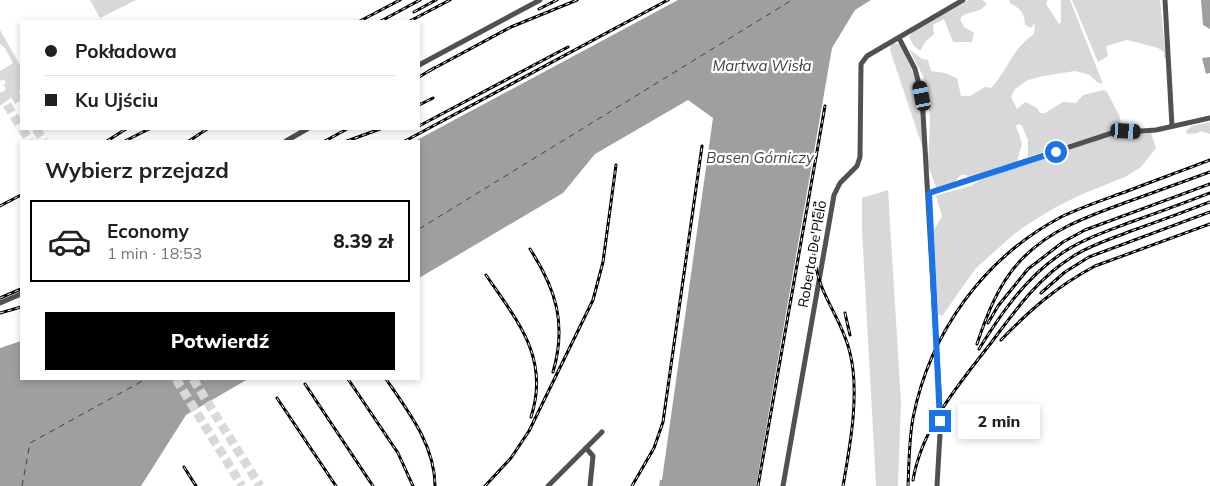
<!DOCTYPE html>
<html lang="pl">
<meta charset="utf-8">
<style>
body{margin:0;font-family:Mulish,sans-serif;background:#f2f2f2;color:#202124;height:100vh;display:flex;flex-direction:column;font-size:19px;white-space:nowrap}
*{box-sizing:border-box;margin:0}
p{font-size:16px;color:#757577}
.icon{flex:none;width:28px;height:28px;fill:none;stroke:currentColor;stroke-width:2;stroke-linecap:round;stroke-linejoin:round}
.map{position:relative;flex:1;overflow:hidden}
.drawer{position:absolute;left:20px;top:140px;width:400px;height:240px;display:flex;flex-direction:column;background:#fff;border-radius:0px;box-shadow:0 2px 8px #0003}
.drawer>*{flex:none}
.top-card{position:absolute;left:20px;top:20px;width:400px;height:110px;border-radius:0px;box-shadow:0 2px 8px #0003;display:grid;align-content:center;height:110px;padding:0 25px;background:#fff}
.end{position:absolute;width:22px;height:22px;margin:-11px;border:6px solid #1a73e8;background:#fff;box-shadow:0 0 0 2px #fff}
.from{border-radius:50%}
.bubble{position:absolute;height:35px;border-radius:0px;background:#fff;box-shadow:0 2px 8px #0003;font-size:16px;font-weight:800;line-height:35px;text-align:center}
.car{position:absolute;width:15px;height:30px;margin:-15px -8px;border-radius:6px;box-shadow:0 0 4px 1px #0007;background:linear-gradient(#222 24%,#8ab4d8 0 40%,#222 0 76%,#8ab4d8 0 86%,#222 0)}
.top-card b{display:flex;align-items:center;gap:18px;height:48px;font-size:19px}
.top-card b+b{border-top:1px solid #e0e0e0}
.top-card i{width:12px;height:12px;background:#202124}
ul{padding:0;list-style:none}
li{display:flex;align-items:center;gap:15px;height:82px;margin:0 10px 8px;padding:0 15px;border:2px solid transparent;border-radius:0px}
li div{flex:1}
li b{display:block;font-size:19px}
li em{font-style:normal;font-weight:800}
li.on{border-color:#000}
li>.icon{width:45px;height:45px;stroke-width:1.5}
h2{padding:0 25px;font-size:22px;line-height:60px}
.action{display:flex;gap:10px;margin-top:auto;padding:10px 25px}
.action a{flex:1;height:58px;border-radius:0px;background:#000;color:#fff;font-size:20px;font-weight:800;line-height:58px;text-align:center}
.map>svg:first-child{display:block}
.green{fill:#d8d8d8}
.water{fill:#9f9f9f}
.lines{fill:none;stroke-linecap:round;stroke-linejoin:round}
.ferry{stroke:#404040;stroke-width:1;stroke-dasharray:6 5;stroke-linecap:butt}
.trunk-tunnel{stroke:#d9d9d9;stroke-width:9;stroke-dasharray:9 4.5;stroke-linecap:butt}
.minor{stroke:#515151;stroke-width:5}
.rail-casing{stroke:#000;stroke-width:3}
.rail{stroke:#fff;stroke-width:1;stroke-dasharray:4;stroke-linecap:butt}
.route{stroke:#1a73e8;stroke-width:6}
.labels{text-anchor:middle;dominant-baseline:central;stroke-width:4.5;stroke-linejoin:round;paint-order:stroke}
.street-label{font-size:14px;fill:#000;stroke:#fff}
.water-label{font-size:15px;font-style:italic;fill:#404040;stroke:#fff}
</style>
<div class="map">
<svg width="1210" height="486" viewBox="0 0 1210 486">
<rect width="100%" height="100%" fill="#fff"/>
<g class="green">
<path d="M90 0H136L100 18Z"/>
<path d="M969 0H982L987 4 980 10 963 15 960 19 964 27 974 33 972 42H953L944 19 933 25 934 34 926 41 920 51 914 46 909 37 913 31Z"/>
<path d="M1009 0H1047L1046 4 1059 24 1061 22V0H1070L1103 84 1097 82 1090 75 1075 71 1043 76 1028 80 1015 89 1011 97 1017 109 1025 102 1037 108 1040 113H1045L1063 102 1076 103 1083 95 1104 90 1107 92 1119 115 1122 127 1028 157V140L1022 126 1019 124 1016 126 1022 143 1017 162 970 178 966 175H961L953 183 937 189 928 166 930 120 927 89 923 76 909 49 922 59 928 60 931 71 945 73 957 78 961 96H970L985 87 991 88C1009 69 1010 51 1034 34L1035 23 1031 28 1025 25C1025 15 1021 8 1011 4Z"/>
<path d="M1072 0H1160L1166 58H1164V52L1158 48 1127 40 1106 46 1108 56 1098 62Z"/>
<path d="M0 30 21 67V90L0 106V94L5 91 7 85 0 72 13 63 5 48 0 44Z"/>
<path d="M894 43 899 44 918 82 921 94 925 155 890 50 891 44Z"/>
<path d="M1210 122V134L1200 131 1198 133 1187 134 1186 131 1192 126Z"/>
<path d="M1151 133 1156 148 1141 167 1125 177 1080 195 1056 207 1028 224 1013 235 976 268 942 316 938 314 934 230 942 216 936 196C950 190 970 189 980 180L1110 136Z"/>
<path d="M888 190 901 402 898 486H876L862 230V198Z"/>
</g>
<g class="water">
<path d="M678 0H871L855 10 832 48 756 486H659L660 480H662L713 118 688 100 595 154 563 193 419 278V141H415Z"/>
<path d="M1201 0H1210V29L1203 25Z"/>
<path d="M1210 57V73L1206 74 1202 58Z"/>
<path d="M21 341V379H248L186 415 141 486H0V348Z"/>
</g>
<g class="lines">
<g class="ferry">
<path d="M419 229 792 0"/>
<path d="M22 486 30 443 146 379"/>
</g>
<g class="trunk-tunnel">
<path d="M0 71 21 105"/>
<path d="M0 93 21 128"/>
<path d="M22 129 30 141"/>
<path d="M36 129 44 141"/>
<path d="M176 379 242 486"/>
<path d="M193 379 260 486"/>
</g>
<g class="minor">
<path d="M1165 0 1172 126"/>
<path d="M899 38 915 69 922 96 939 391 940 434 937 486"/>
<path d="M419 65 540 0"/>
<path d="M286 141 307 129"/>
<path d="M929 193 1112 133 1156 130 1210 118"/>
<path d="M0 303 21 294"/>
<path d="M586 448 593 456 590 486"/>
<path d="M548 486 602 432"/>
<path d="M783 486 834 195 840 183 857 166 860 157 861 64 867 56 963 0"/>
</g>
<g class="rail-casing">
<g id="rail">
<path d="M539 9 557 0"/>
<path d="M414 12 436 0"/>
<path d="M360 21 400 0"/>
<path d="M381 21 420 0"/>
<path d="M410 21 450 0"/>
<path d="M429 71 511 27 577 0"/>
<path d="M419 77 434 68"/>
<path d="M419 105 433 98"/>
<path d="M419 126 568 47"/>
<path d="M107 141 126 129"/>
<path d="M125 141 149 129"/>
<path d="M189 141 207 129"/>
<path d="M325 141 347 129"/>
<path d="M347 141 380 129"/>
<path d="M405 141 668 0"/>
<path d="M815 203C811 232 811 262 823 290 832 311 845 330 850 353 860 393 850 446 843 486"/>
<path d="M0 206 21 195"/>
<path d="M530 249C556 289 567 324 553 372"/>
<path d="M486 275C518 322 550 358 531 417"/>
<path d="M1041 293 1065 272 1089 257 1210 212"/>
<path d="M0 298 21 289"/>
<path d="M0 313 21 307"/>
<path d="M845 313 850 335"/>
<path d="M988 323 998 306 1028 269 1063 242 1085 230 1210 184"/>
<path d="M1001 340C1031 309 1056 287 1095 266L1210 224"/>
<path d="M977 344C987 314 999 283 1021 260 1050 229 1089 216 1127 202 1155 192 1182 182 1210 172"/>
<path d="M979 349C1000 315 1025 279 1058 256 1080 240 1105 232 1131 222 1157 213 1184 203 1210 193"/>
<path d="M348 379 398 453 413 486"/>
<path d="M386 379C408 411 435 445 435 486"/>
<path d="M305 384 373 486"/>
<path d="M277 398 336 486"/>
<path d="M184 467 196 486"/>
<path d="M913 480C922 427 959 384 991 343 1015 311 1038 278 1072 257 1090 245 1111 239 1131 231 1157 222 1184 212 1210 202"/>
<path d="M485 486 511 458 529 431 593 300 603 262 616 165"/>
<path d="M632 486 654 448 663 422 702 146"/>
<path d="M758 486 825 106"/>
<path d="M908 486C909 463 909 440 913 418 930 332 984 258 1061 217 1082 207 1103 200 1125 192 1153 181 1182 171 1210 160"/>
</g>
</g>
<use href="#rail" class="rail"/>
</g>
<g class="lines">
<path class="route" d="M940 421 929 193 1056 152"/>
</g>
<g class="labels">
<g class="street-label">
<text transform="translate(812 254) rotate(-80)">Roberta De'Plelo</text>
</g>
<g class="water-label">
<text x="762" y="65">Martwa Wisła</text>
<text x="760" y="157">Basen Górniczy</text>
</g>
</g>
</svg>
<i class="end from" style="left:1056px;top:152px"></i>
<i class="end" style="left:940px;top:421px"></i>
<div class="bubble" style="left:958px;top:404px;width:82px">2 min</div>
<i class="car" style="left:922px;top:96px;rotate:349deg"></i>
<i class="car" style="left:1126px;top:131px;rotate:93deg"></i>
<div class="top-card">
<b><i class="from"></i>Pokładowa</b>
<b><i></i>Ku Ujściu</b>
</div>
<section class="drawer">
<h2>Wybierz przejazd</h2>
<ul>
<li class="on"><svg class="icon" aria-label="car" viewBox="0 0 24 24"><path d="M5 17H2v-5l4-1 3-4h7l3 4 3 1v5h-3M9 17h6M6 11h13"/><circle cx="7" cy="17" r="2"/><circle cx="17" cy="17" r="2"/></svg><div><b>Economy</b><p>1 min · 18:53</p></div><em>8.39 zł</em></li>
</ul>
<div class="action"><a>Potwierdź</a></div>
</section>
</div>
